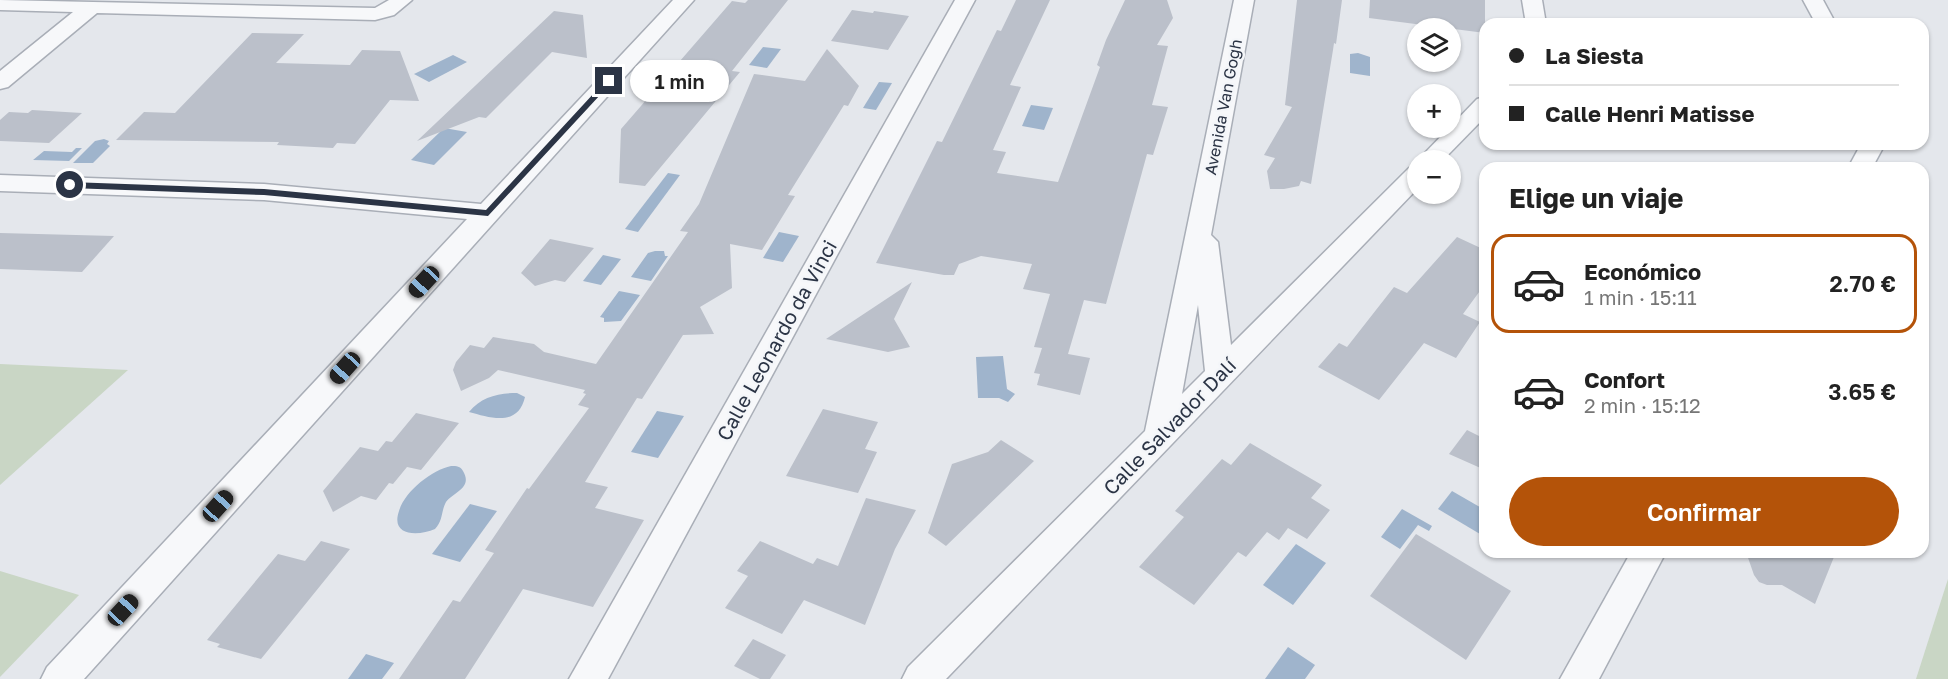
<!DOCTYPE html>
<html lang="es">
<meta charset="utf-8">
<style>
body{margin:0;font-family:"Golos Text",sans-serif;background:#f2f2f2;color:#222;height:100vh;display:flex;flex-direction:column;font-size:22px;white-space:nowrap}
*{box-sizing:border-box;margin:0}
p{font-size:20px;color:#767676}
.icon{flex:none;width:33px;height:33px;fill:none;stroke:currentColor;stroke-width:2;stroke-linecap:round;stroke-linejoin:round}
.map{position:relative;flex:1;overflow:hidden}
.panel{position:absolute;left:1479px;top:162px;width:450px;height:396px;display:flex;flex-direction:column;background:#fff;border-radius:18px;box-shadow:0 2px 4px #0004}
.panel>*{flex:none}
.top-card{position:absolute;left:1479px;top:18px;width:450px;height:132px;border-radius:18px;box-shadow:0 2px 4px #0004;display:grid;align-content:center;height:132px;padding:0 30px;background:#fff}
.controls{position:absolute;left:1407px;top:18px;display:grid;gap:12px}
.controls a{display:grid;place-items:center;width:54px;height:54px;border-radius:50%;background:#fff;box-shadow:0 2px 4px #0004;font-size:30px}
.end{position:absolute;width:27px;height:27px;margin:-14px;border:8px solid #2b3445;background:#fff;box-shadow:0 0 0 3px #fff}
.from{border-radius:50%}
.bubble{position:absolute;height:42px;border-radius:21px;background:#fff;box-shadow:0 2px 4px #0004;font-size:20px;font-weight:600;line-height:42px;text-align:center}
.car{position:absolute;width:18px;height:36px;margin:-18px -9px;border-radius:8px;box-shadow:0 0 4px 2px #0007;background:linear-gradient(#222 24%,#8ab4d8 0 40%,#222 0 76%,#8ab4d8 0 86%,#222 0)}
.top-card b{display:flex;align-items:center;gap:21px;height:57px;font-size:22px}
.top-card b+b{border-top:2px solid #e0e0e0}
.top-card i{width:15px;height:15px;background:#222}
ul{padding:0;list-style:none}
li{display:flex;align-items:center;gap:18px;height:99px;margin:0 12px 9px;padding:0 18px;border:3px solid transparent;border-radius:18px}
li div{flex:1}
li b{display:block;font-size:22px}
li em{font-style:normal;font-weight:600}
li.current{border-color:#b45309}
li>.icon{width:54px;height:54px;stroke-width:1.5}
h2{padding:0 30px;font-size:27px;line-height:72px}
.action{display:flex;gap:12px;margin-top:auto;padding:12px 30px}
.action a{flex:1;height:69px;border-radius:36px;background:#b45309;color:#fff;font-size:24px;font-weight:600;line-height:69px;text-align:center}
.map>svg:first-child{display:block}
.green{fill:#c9d6c5}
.water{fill:#9fb4cc}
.building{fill:#bbc0ca}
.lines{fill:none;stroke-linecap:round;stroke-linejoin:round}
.street-casing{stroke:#a9aeb7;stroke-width:3}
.street{fill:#f7f8fa;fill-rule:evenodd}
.route{fill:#2b3445}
.labels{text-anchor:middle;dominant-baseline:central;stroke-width:5;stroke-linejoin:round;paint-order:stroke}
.far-street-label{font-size:16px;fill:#2b3445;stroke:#f4f6f9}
.street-label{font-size:20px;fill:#2b3445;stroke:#f4f6f9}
</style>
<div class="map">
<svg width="1948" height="679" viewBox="0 0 1948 679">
<rect width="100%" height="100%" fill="#e4e7ec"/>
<g class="green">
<path d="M0 364 128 370 0 485Z"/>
<path d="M0 571 79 595 0 677Z"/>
<path d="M1948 579V679H1916Z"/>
</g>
<g class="water">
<path d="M763 47 781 49 767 68 749 65Z"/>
<path d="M1358 53 1370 57V76L1350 73V54Z"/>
<path d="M453 55 467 62 429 82 414 74Z"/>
<path d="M879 82 892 83 876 110 863 108Z"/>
<path d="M1031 105 1053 108 1044 130 1022 126Z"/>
<path d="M444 128 467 132 434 165 411 160Z"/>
<path d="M104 139 109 141 107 144 110 146 93 163H73L95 141Z"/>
<path d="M76 148H82L69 161 33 160 44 151 72 152Z"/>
<path d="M668 173 680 175 638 232 625 229Z"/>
<path d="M779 232 799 236 783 262 763 258Z"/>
<path d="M655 251H664L665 256H668L651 281 631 277 648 253Z"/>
<path d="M603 255 621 259 601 285 583 281Z"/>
<path d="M619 291 640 295 621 321 604 322V318L600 317Z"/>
<path d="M1003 356 1007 389 1015 394 1008 402 999 398H978L976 357Z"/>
<path d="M517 393 525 397C518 427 491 418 469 412 481 397 498 393 517 393Z"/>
<path d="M657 411 684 416 658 458 631 452Z"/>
<path d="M451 466C457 466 460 466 463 471 473 488 454 492 446 502 441 511 443 521 435 529 419 536 390 537 399 511 405 491 432 470 451 466Z"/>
<path d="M1452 491 1485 510V537L1438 509Z"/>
<path d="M470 504 497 511 460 562 432 554Z"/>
<path d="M1402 509 1432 526 1429 531 1418 525 1400 549 1381 537Z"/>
<path d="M1296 544 1326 563 1293 605 1263 585Z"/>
<path d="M1288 647 1315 665 1305 679H1265Z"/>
<path d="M366 654 394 663 382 679H348Z"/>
</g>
<g class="building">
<path d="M748 0H788L732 71 740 72 645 186 619 183 621 129 732 1 745 3Z"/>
<path d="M1016 0H1050L1010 85 1021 87 993 150 1006 152 997 173 1058 182 1100 67 1097 65 1106 40 1125 0H1167L1173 18 1157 45 1168 46 1152 105 1168 107 1153 155 1147 154 1106 304 1084 300 1068 354 1090 358 1080 395 1037 385 1040 374 1034 373 1042 348 1034 347 1050 294 1023 289 1032 264 981 256 959 264 954 275H944L876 263 937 141 942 142 997 30 1001 31Z"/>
<path d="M1297 0H1342L1336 44 1334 43 1333 50 1311 184 1301 181 1299 186 1284 189H1270L1267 171 1275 158 1264 155 1292 107 1285 105Z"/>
<path d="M1370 0H1485V33L1369 18Z"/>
<path d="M852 10 873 13 874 11 909 16 888 50 831 41Z"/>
<path d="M554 11 583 15 587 58 552 52 486 118 479 117 417 141Z"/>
<path d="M252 33 304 34 276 63 350 65 362 50 400 51 419 101 390 100 355 144 337 143 333 148 277 145 279 142 116 140 144 112 175 113Z"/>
<path d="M827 49 859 86 848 106 844 105 788 195 795 196 762 250 730 244 732 288 700 307 714 334 683 335 642 399 637 398 585 482 608 487 595 508 644 520 593 607 523 589 465 679H399L453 600 460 602 494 553 485 550 527 488 529 489 589 408 578 405 586 394 583 393 585 390 498 370 489 378 461 391 453 370 456 362 470 345 484 348 493 337 534 344 544 352 596 364 688 232 680 231 699 204 754 74 805 81Z"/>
<path d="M32 110 82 113 49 143 0 141V120L9 112 28 113Z"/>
<path d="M0 233 114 236 82 272 0 269Z"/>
<path d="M1457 237 1485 250V284L1463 314 1480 322 1456 358 1424 343 1379 400 1318 367 1339 343 1347 347 1394 287 1407 293Z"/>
<path d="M550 239 594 248 565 282 555 280 535 286 521 273Z"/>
<path d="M912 282 894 319 910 347 888 352 826 339Z"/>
<path d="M823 409 878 422 865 449 877 452 858 493 786 476Z"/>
<path d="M416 413 459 423 421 470 407 467 393 484 389 483 376 500 361 496 333 512 323 491 360 447 378 451 386 441 392 442Z"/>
<path d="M1467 430 1485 439V470L1449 454Z"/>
<path d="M1001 440 1034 461 946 546 928 533 952 464 988 452Z"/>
<path d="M1250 443 1322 485 1311 498 1330 510 1307 539 1288 528 1279 540 1267 532 1246 557 1238 552 1194 605 1139 567 1184 517 1175 511 1222 459 1231 465Z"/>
<path d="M866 498 916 510 895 549 865 625 804 600 782 634 725 608 748 576 737 571 760 541 813 564 817 558 838 566Z"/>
<path d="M1416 534 1511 591 1466 660 1370 596Z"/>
<path d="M321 541 350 549 261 659 217 647 220 644 207 640 278 554 305 561Z"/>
<path d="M1746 552H1836L1815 604 1782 585H1767L1759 582 1754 575Z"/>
<path d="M753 639 786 655 770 679H760L734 666Z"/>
</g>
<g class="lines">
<g class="street-casing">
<g id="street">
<path d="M0 0 375 8 389 0H412L394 15 375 20 97 13 8 87 0 89V71L73 12 0 10Z"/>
<path d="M673 0H694L84 679H41L47 667 467 219 264 200 0 191V175L264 184 481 204Z"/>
<path d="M955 0H975L608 679H569Z"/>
<path d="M1234 0H1254L1211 235 1218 242 1231 345 1409 168 1418 166V188L946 679H902L908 667 1145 431ZM1198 305 1205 371 1182 394Z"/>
<path d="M1522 0H1542L1546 24H1526Z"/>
<path d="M1803 0H1823L1836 24H1816Z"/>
<path d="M1485 97V117L1443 160H1418L1477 99Z"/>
<path d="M1861 144H1885L1872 168H1848Z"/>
<path d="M1631 552H1666L1599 679H1560Z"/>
</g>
</g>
<use href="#street" class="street"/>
</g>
<path class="route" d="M607 79 613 81 488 216 264 195 70 188 66 185 70 182 264 189 486 210Z"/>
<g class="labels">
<g class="far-street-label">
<text transform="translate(1223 107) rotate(-79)">Avenida Van Gogh</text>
</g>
<g class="street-label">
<text transform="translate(776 340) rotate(-61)">Calle Leonardo da Vinci</text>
<text transform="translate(1169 426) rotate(-46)">Calle Salvador Dalí</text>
</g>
</g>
</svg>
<div class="controls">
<a><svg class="icon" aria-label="layers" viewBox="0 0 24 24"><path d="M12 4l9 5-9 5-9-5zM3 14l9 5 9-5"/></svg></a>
<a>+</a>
<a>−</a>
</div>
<i class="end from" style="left:70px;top:185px"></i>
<i class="end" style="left:609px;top:81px"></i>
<div class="bubble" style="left:630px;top:60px;width:99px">1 min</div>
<i class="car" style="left:424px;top:282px;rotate:223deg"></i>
<i class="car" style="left:345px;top:368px;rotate:222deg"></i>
<i class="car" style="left:218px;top:506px;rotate:42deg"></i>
<i class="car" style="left:123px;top:610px;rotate:43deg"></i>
<div class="top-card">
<b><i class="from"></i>La Siesta</b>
<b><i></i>Calle Henri Matisse</b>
</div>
<section class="panel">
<h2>Elige un viaje</h2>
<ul>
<li class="current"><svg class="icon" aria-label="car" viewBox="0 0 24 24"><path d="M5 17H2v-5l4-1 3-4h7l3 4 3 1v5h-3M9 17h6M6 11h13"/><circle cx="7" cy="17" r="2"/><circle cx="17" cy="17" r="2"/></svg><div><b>Económico</b><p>1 min · 15:11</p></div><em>2.70 €</em></li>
<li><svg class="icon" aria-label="car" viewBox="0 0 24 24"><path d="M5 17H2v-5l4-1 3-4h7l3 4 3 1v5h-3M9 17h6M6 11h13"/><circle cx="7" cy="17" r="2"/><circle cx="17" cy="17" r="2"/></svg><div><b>Confort</b><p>2 min · 15:12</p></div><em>3.65 €</em></li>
</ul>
<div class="action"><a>Confirmar</a></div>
</section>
</div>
